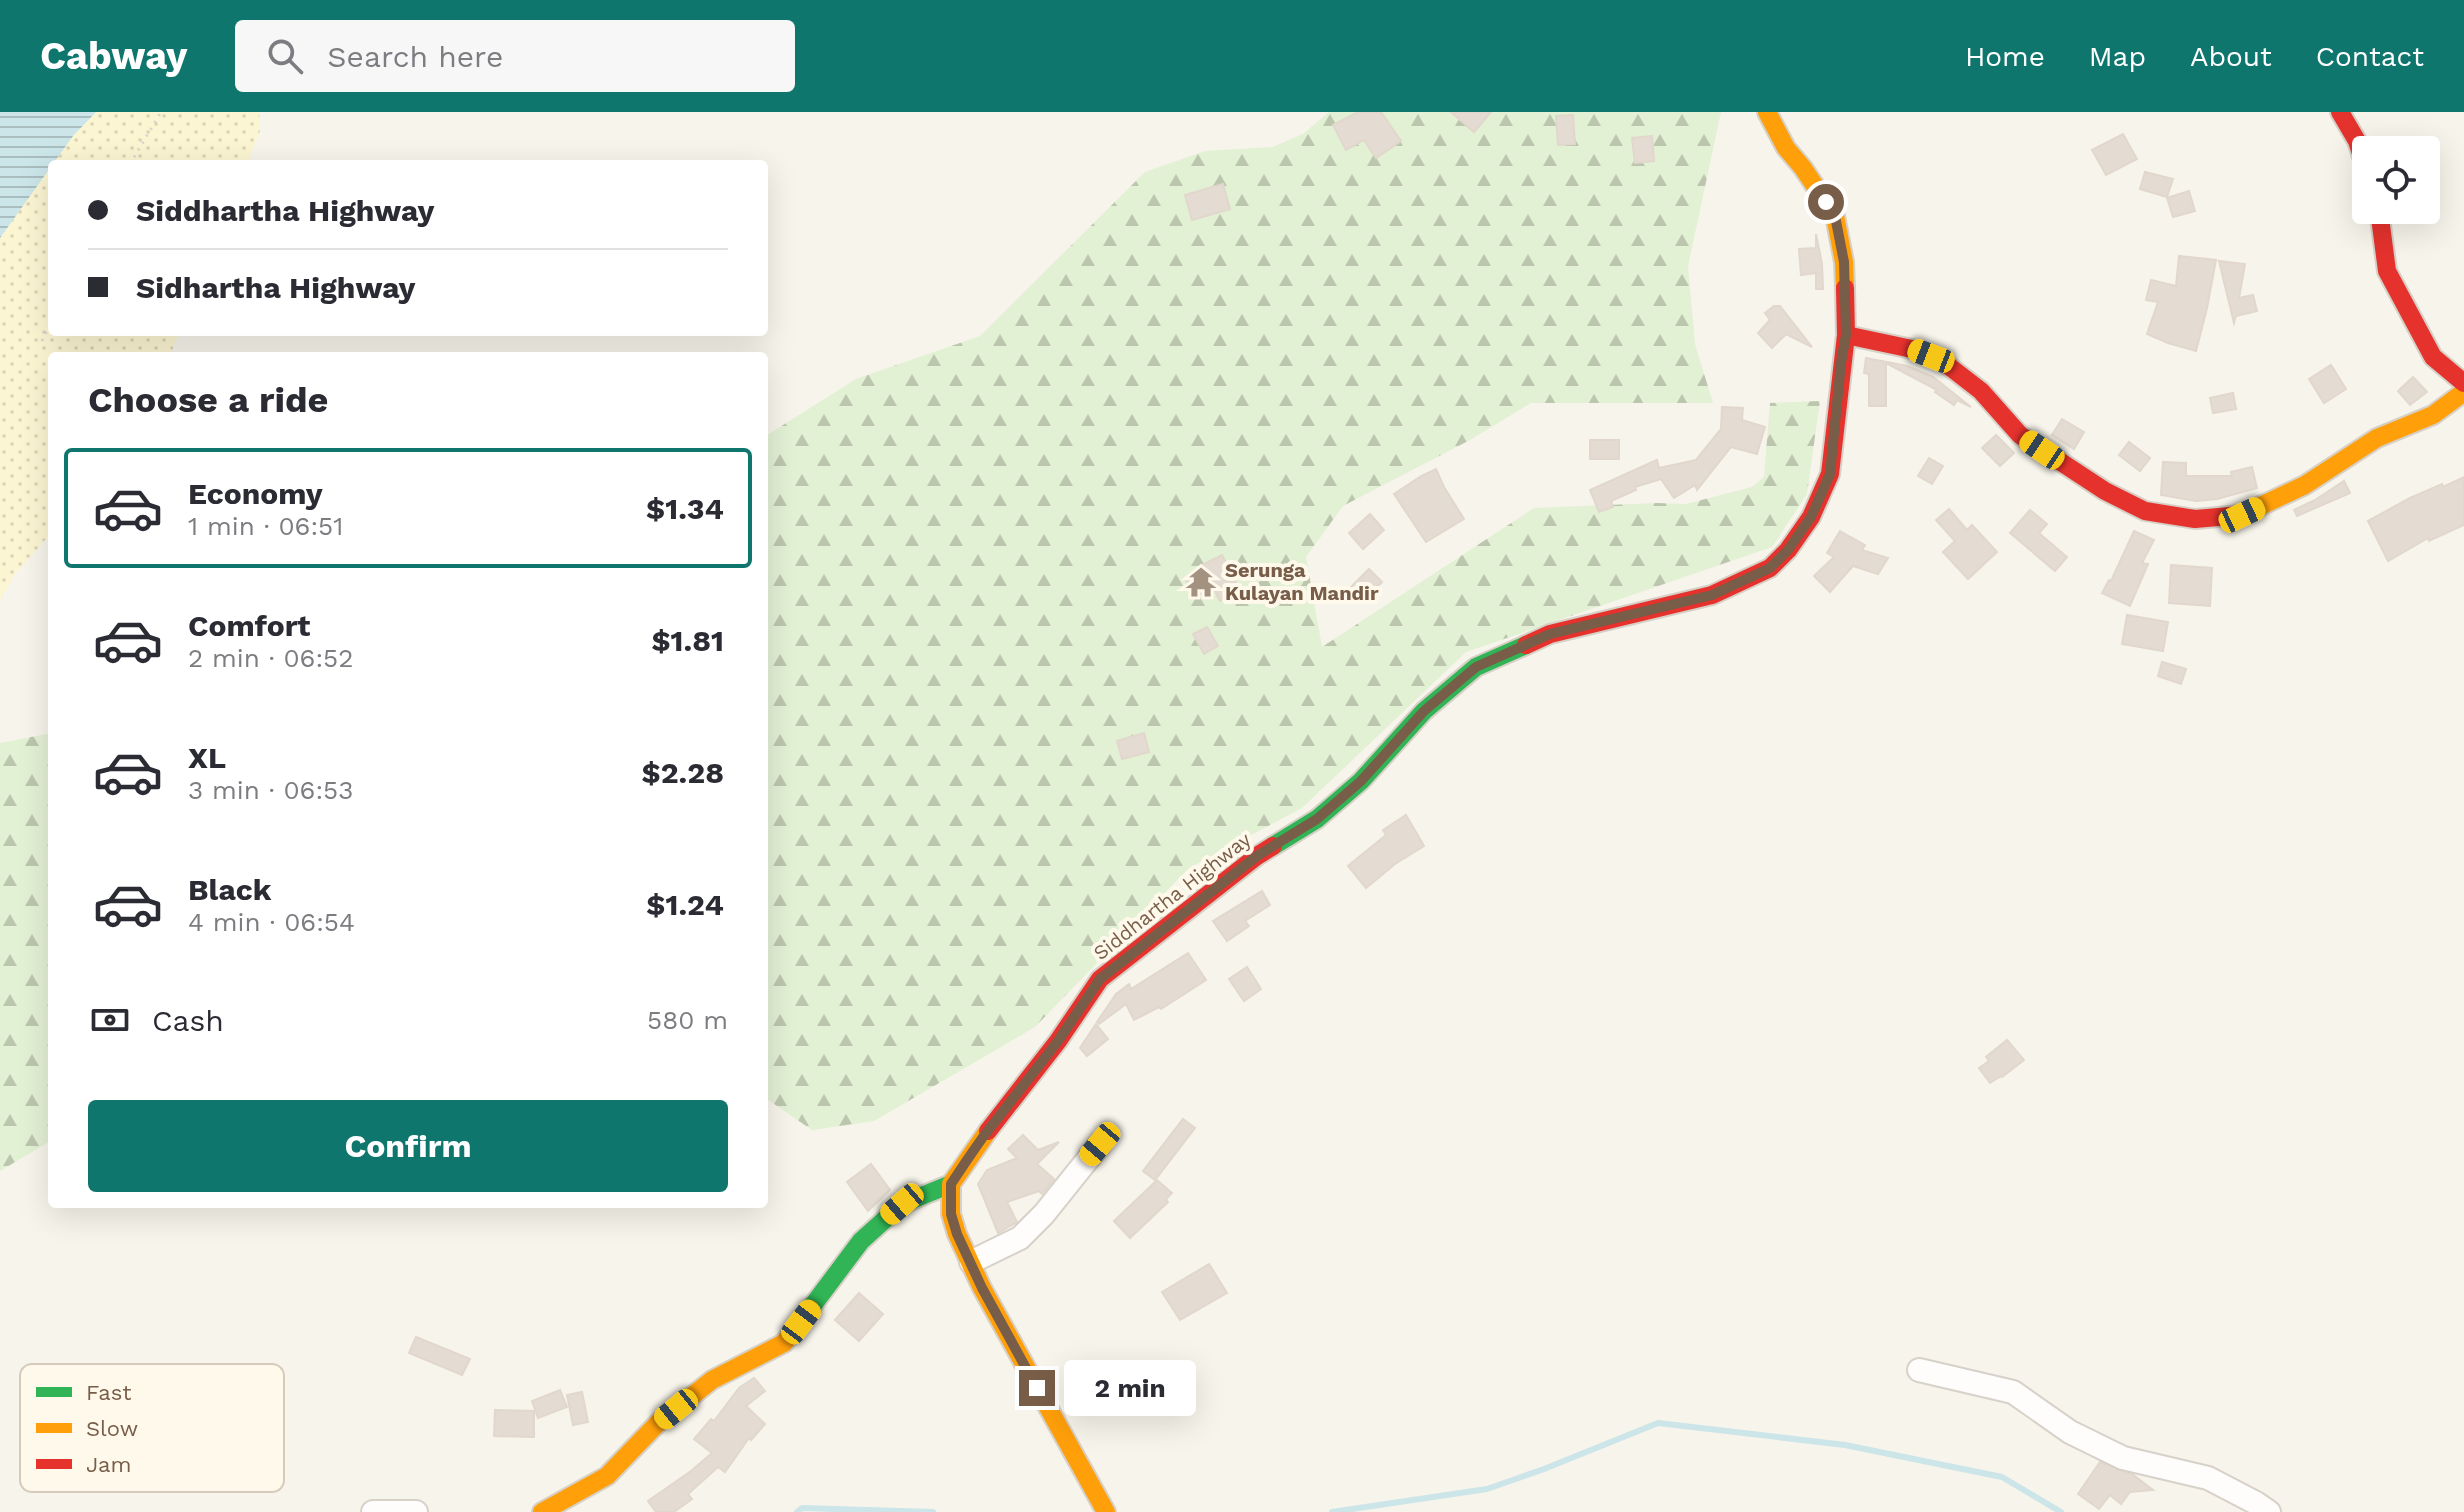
<!DOCTYPE html>
<meta charset="utf-8">
<style>
body{margin:0;font-family:"Work Sans",sans-serif;background:#f7f7f7;color:#2b2b33;height:100vh;display:flex;flex-direction:column;font-size:30px;white-space:nowrap}
*{box-sizing:border-box;margin:0}
p{font-size:26px;color:#7c7c81}
.icon{flex:none;width:44px;height:44px;fill:none;stroke:currentColor;stroke-width:2;stroke-linecap:round;stroke-linejoin:round}
.map{position:relative;flex:1;overflow:hidden}
.drawer{position:absolute;left:48px;top:240px;width:720px;height:856px;display:flex;flex-direction:column;background:#fff;border-radius:8px;box-shadow:0 8px 32px #0002}
.drawer>*{flex:none}
.top-card{position:absolute;left:48px;top:48px;width:720px;height:176px;border-radius:8px;box-shadow:0 8px 32px #0002;display:grid;align-content:center;height:176px;padding:0 40px;background:#fff}
.buttons{position:absolute;left:2352px;top:24px;display:grid;gap:16px}
.buttons a{display:grid;place-items:center;width:88px;height:88px;border-radius:8px;background:#fff;box-shadow:0 8px 32px #0002;font-size:40px}
.end{position:absolute;width:36px;height:36px;margin:-18px;border:10px solid #785d48;background:#fff;box-shadow:0 0 0 4px #fff}
.from{border-radius:50%}
.bubble{position:absolute;height:56px;border-radius:8px;background:#fff;box-shadow:0 8px 32px #0002;font-size:26px;font-weight:700;line-height:56px;text-align:center}
.car{position:absolute;width:24px;height:48px;margin:-24px -12px;border-radius:10px;box-shadow:0 0 6px 2px #0007;background:linear-gradient(#f5c518 24%,#345 0 40%,#f5c518 0 76%,#345 0 86%,#f5c518 0)}
.top-card b{display:flex;align-items:center;gap:28px;height:76px;font-size:30px}
.top-card b+b{border-top:2px solid #e1e1e2}
.top-card i{width:20px;height:20px;background:#2b2b33}
ul{padding:0;list-style:none}
li{display:flex;align-items:center;gap:24px;height:120px;margin:0 16px 12px;padding:0 24px;border:4px solid transparent;border-radius:8px}
li div{flex:1}
li b{display:block;font-size:30px}
li em{font-style:normal;font-weight:700}
li.current{border-color:#0f766e}
li>.icon{width:72px;height:72px;stroke-width:1.5}
h2{padding:0 40px;font-size:36px;line-height:96px}
.pay{display:flex;align-items:center;gap:20px;height:88px;padding:0 40px;font-size:30px}
.pay p{margin-inline-start:auto}
.button{display:flex;gap:16px;margin-top:auto;padding:16px 40px}
.button a{flex:1;height:92px;border-radius:8px;background:#0f766e;color:#fff;font-size:32px;font-weight:700;line-height:92px;text-align:center}
header{display:flex;align-items:center;gap:48px;box-sizing:border-box;height:112px;padding:0 40px;background:#0f766e;color:#fff}
header strong{font-size:38px}
nav{display:flex;gap:44px;margin-inline-start:auto;font-size:28px}
.search{width:560px;height:72px;background:#f7f7f7;display:flex;align-items:center;gap:20px;box-sizing:border-box;padding:0 28px;border-radius:8px;color:#7c7c81;font-size:30px}
.map>svg:first-child{display:block}
.forest{fill:url(#forest-firs)}
.sand{fill:url(#sand-dots)}
.water{fill:url(#water-rules)}
.lines{fill:none;stroke-linecap:round;stroke-linejoin:round}
.stream{stroke:#cbe5e9;stroke-width:6}
.building{fill:#e4dcd2;stroke:#e1d7cc;stroke-width:2}
.street-casing{stroke:#d7d1c9;stroke-width:26}
.fast-casing{stroke:#d7d0c7;stroke-width:22}
.slow-casing{stroke:#d7d0c7;stroke-width:22}
.jam-casing{stroke:#d7d0c7;stroke-width:22}
.path{stroke:#dad4cd;stroke-width:3;stroke-dasharray:2 6;stroke-linecap:butt}
.street{stroke:#fefdfc;stroke-width:22}
.fast{stroke:#30b455;stroke-width:18}
.slow{stroke:#ff9f0a;stroke-width:18}
.jam{stroke:#e5322d;stroke-width:18}
.route{stroke:#785d48;stroke-width:10}
.labels{text-anchor:middle;dominant-baseline:central;stroke-width:8;stroke-linejoin:round;paint-order:stroke}
.poi-label{font-size:20px;font-weight:bold;fill:#785d48;stroke:#fff9ec;text-anchor:start}
.street-label{font-size:20px;fill:#785d48;stroke:#fff9ec}
.key{fill:#fff9ec;stroke:#d6cabb;stroke-width:2}
.key-label{font-size:22px;fill:#785d48}
</style>
<header>
<strong>Cabway</strong>
<div class="search"><svg class="icon" aria-label="search" viewBox="0 0 24 24"><circle cx="10" cy="10" r="6"/><path d="M15 15l6 6"/></svg>Search here</div>
<nav><a>Home</a><a>Map</a><a>About</a><a>Contact</a></nav>
</header>
<div class="map">
<svg width="2464" height="1400" viewBox="0 0 2464 1400">
<defs>
<pattern id="forest-firs" width="22" height="20" patternUnits="userSpaceOnUse" patternTransform="scale(2)"><rect width="22" height="20" fill="#e2f0d4"/><path d="M5 1l3.5 6h-7zM16 11l3.5 6h-7z" fill="#bcc6ae"/></pattern>
<pattern id="sand-dots" width="8" height="8" patternUnits="userSpaceOnUse" patternTransform="scale(2)"><rect width="8" height="8" fill="#fbf5d2"/><path d="M2 2h.1M6 6h.1" fill="none" stroke="#dbd4b6" stroke-width="1.8" stroke-linecap="round"/></pattern>
<pattern id="water-rules" width="6" height="5" patternUnits="userSpaceOnUse" patternTransform="scale(2)"><rect width="6" height="5" fill="#cbe5e9"/><path d="M0 2.5h6" fill="none" stroke="#aabdbf"/></pattern>
</defs>
<rect width="100%" height="100%" fill="#f7f4eb"/>
<g class="forest">
<path d="M1329 0H1721L1688 154 1695 232 1713 291H1531L1470 328 1343 394 1306 445 1322 535 1534 396 1657 391 1686 392 1752 375 1764 365 1770 291 1820 289 1807 382 1772 435 1466 540 1302 696 1189 756 1035 915 874 1009 812 1018 764 985V325L856 267 980 224 1145 60 1205 39 1273 35 1303 22Z"/>
<path d="M52 621V1028L0 1059V631Z"/>
</g>
<g class="sand">
<path d="M96 0H259L260 19 247 52H53L73 24Z"/>
<path d="M52 53V220H179L170 244H52V420L15 462 0 488V126Z"/>
</g>
<path class="water" d="M0 0H96L73 24 0 126Z"/>
<g class="lines">
<g class="stream">
<path d="M797 1400 802 1396 933 1400"/>
<path d="M1332 1400 1487 1377 1544 1357 1658 1311 1845 1333 2002 1365 2061 1400"/>
</g>
</g>
<g class="building">
<path d="M1358 0H1381L1401 29 1376 46 1364 28 1346 38 1333 13Z"/>
<path d="M1451 0H1491L1474 20Z"/>
<path d="M1573 3 1575 32 1558 33 1556 4Z"/>
<path d="M2123 22 2137 47 2106 63 2092 38Z"/>
<path d="M1652 24 1654 49 1635 51 1632 26Z"/>
<path d="M2145 60 2173 67 2167 85 2140 77Z"/>
<path d="M1223 72 1230 97 1192 108 1185 83Z"/>
<path d="M2189 79 2195 99 2173 105 2167 86Z"/>
<path d="M1816 122 1822 152 1823 177H1816V161L1801 163 1799 137 1816 136Z"/>
<path d="M2179 144 2216 148 2207 196 2196 239 2168 231 2147 222 2158 190 2146 188 2151 168 2176 174Z"/>
<path d="M2219 149 2245 152 2239 186 2253 183 2257 199 2236 204 2234 211Z"/>
<path d="M1774 194H1780L1812 235 1786 222 1772 236 1758 221 1770 208 1765 201Z"/>
<path d="M1866 246 1907 254 1932 264 1971 295 1957 288 1954 293 1935 280 1937 278 1886 251V294H1869V262L1864 261Z"/>
<path d="M2331 253 2346 277 2324 291 2309 267Z"/>
<path d="M2413 265 2427 280 2410 293 2398 279Z"/>
<path d="M2233 281 2236 297 2213 301 2210 286Z"/>
<path d="M1722 295 1743 296 1742 308 1765 315 1757 342 1731 335 1697 378 1695 373 1674 386 1661 367 1635 375 1636 378 1611 389 1613 395 1599 400 1590 378 1657 348 1659 356 1696 348 1721 317Z"/>
<path d="M2062 307 2084 320 2074 337 2052 323Z"/>
<path d="M1996 323 2014 341 2000 354 1982 336Z"/>
<rect x="1590" y="328" width="29" height="19"/>
<path d="M2129 330 2150 346 2140 359 2119 343Z"/>
<path d="M1929 346 1943 354 1932 372 1918 364Z"/>
<path d="M2163 350 2186 351V364H2232L2231 360 2252 355 2257 376 2217 387 2196 389 2161 383Z"/>
<path d="M1436 357 1444 375 1464 407 1426 430 1394 382 1421 364Z"/>
<path d="M2464 365V413L2429 429 2428 426 2388 449 2368 409 2410 386 2442 372 2443 375Z"/>
<path d="M2344 369 2350 381 2297 404 2294 398 2315 388Z"/>
<path d="M1949 397 1967 418 1972 413 1997 440 1968 467 1943 440 1955 429 1936 408Z"/>
<path d="M2030 398 2047 412 2039 421 2067 445 2055 459 2010 421Z"/>
<path d="M1370 402 1384 418 1363 437 1349 421Z"/>
<path d="M1840 419 1865 433 1862 438 1888 446 1878 462 1853 454 1830 480 1814 464 1834 445 1827 441Z"/>
<path d="M2134 419 2154 428 2142 451 2148 452 2130 494 2102 481 2109 468 2111 469Z"/>
<path d="M1222 443 1240 479 1220 489 1213 475 1195 485 1185 466 1203 456 1202 453Z"/>
<path d="M2171 453 2212 456 2210 494 2169 491Z"/>
<path d="M1369 457 1382 470 1363 489 1350 476Z"/>
<path d="M2127 503 2168 510 2163 539 2122 532Z"/>
<path d="M1207 515 1218 534 1204 542 1193 522Z"/>
<path d="M2162 550 2186 557 2181 572 2158 564Z"/>
<path d="M1144 621 1149 640 1122 647 1117 629Z"/>
<path d="M1406 703 1424 734 1395 752 1366 776 1348 754 1386 723 1383 718Z"/>
<path d="M1262 779 1270 793 1245 809 1249 814 1227 829 1213 809Z"/>
<path d="M1188 841 1206 868 1161 897 1159 895 1134 908 1126 892 1099 912 1097 910 1116 882 1129 872 1131 877Z"/>
<path d="M1247 855 1261 877 1244 889 1229 867Z"/>
<path d="M1096 912 1108 927 1087 944 1080 936Z"/>
<path d="M2007 928 2024 948 2002 965 2001 964 1990 971 1979 956 1989 949 1986 945Z"/>
<path d="M1183 1007 1195 1016 1155 1068 1143 1059Z"/>
<path d="M1023 1023 1038 1038 1059 1030 1037 1052 1054 1067 1042 1082 1039 1079 1007 1090 1017 1110 998 1121 978 1072 987 1058 1017 1046 1008 1037Z"/>
<path d="M871 1052 890 1078 868 1099 847 1070Z"/>
<path d="M1157 1068 1172 1081 1166 1087 1168 1090 1130 1126 1114 1109Z"/>
<path d="M1209 1152 1227 1181 1180 1208 1162 1180Z"/>
<path d="M859 1181 883 1202 859 1229 835 1208Z"/>
<path d="M416 1225 470 1247 462 1263 409 1241Z"/>
<path d="M754 1266 765 1279 746 1294 765 1312 751 1328 749 1326 725 1360 718 1355 688 1382 692 1387 674 1400H656L648 1389 691 1359 712 1341 694 1327 711 1307 714 1309 739 1276Z"/>
<path d="M560 1278 567 1295 538 1306 532 1289Z"/>
<path d="M582 1280 588 1310 573 1313 567 1283Z"/>
<path d="M495 1298 534 1299V1325L494 1324Z"/>
<path d="M2100 1350 2132 1362 2153 1378 2130 1380 2121 1392 2110 1383 2099 1397 2078 1382Z"/>
</g>
<g class="lines">
<g class="street-casing">
<g id="street">
<path d="M971 1150 1020 1126 1044 1102 1100 1032"/>
<path d="M1919 1258 2013 1280 2070 1320 2123 1346 2208 1366 2256 1391 2269 1400"/>
<path d="M373 1400H416"/>
</g>
</g>
<g class="fast-casing">
<g id="fast">
<path d="M1273 734 1317 707 1361 669 1424 599 1476 555 1526 533"/>
<path d="M810 1197 861 1129 902 1092 951 1072"/>
</g>
</g>
<g class="slow-casing">
<g id="slow">
<path d="M1767 0 1786 36 1803 56 1835 104 1844 150 1845 176"/>
<path d="M2250 399 2305 373 2377 326 2433 303 2464 280"/>
<path d="M988 1019 951 1072V1102L957 1122 982 1176 1106 1400"/>
<path d="M542 1400 607 1364 658 1311 712 1268 784 1231 810 1197"/>
</g>
</g>
<g class="jam-casing">
<g id="jam">
<path d="M2340 0 2357 29 2366 57"/>
<path d="M2379 98 2387 159 2433 245 2464 271"/>
<path d="M1846 223 1912 237 1941 248 1981 279 2020 323 2105 379 2145 399 2195 407 2242 403 2250 399"/>
<path d="M1526 533 1550 522 1712 483 1770 456 1788 438 1811 405 1830 362 1846 223 1845 176"/>
<path d="M988 1019 1058 929 1100 867 1257 744 1273 734"/>
</g>
</g>
<g class="path">
<path d="M130 52 161 0"/>
<path d="M42 229 52 208"/>
</g>
<use href="#street" class="street"/>
<use href="#fast" class="fast"/>
<use href="#slow" class="slow"/>
<use href="#jam" class="jam"/>
</g>
<g class="lines">
<path class="route" d="M1037 1276 982 1176 957 1122 951 1102V1072L967 1048 983 1025 1058 929 1100 867 1257 744 1317 707 1361 669 1424 599 1476 555 1550 522 1712 483 1770 456 1788 438 1811 405 1830 362 1841 251 1846 223 1844 150 1835 104 1826 90"/>
</g>
<defs>
<g id="temple-bare" transform="scale(2.4)"><path d="M0-6L5-2H3V0L6.5 2.5H4V6H1.5V3h-3V6H-4V2.5H-6.5L-3 0V-2H-5Z" fill="#a49281" stroke="#fff9ec" stroke-width="2.5" paint-order="stroke"/></g>
</defs>
<g fill-rule="evenodd">
<use href="#temple-bare" x="1201" y="470"/>
</g>
<g class="labels">
<g class="poi-label">
<text x="1225" y="458">Serunga<tspan x="1225" dy="23">Kulayan Mandir</tspan></text>
</g>
<g class="street-label">
<text transform="translate(1172 784) rotate(-38)">Siddhartha Highway</text>
</g>
</g>
<rect x="20" y="1252" width="264" height="128" rx="12" class="key"/>
<rect x="36" y="1275" width="36" height="10" fill="#30b455"/>
<rect x="36" y="1311" width="36" height="10" fill="#ff9f0a"/>
<rect x="36" y="1347" width="36" height="10" fill="#e5322d"/>
<g class="key-label">
<text x="86" y="1288">Fast</text>
<text x="86" y="1324">Slow</text>
<text x="86" y="1360">Jam</text>
</g>
</svg>
<div class="buttons">
<a><svg class="icon" aria-label="locate" viewBox="0 0 24 24"><circle cx="12" cy="12" r="6"/><path d="M12 2v4M12 18v4M2 12h4M18 12h4"/></svg></a>
</div>
<i class="end from" style="left:1826px;top:90px"></i>
<i class="end" style="left:1037px;top:1276px"></i>
<div class="bubble" style="left:1064px;top:1248px;width:132px">2 min</div>
<i class="car" style="left:1931px;top:244px;rotate:291deg"></i>
<i class="car" style="left:2042px;top:338px;rotate:304deg"></i>
<i class="car" style="left:2242px;top:403px;rotate:65deg"></i>
<i class="car" style="left:1100px;top:1032px;rotate:220deg"></i>
<i class="car" style="left:902px;top:1092px;rotate:229deg"></i>
<i class="car" style="left:801px;top:1210px;rotate:37deg"></i>
<i class="car" style="left:676px;top:1297px;rotate:231deg"></i>
<div class="top-card">
<b><i class="from"></i>Siddhartha Highway</b>
<b><i></i>Sidhartha Highway</b>
</div>
<section class="drawer">
<h2>Choose a ride</h2>
<ul>
<li class="current"><svg class="icon" aria-label="car" viewBox="0 0 24 24"><path d="M5 17H2v-5l4-1 3-4h7l3 4 3 1v5h-3M9 17h6M6 11h13"/><circle cx="7" cy="17" r="2"/><circle cx="17" cy="17" r="2"/></svg><div><b>Economy</b><p>1 min · 06:51</p></div><em>$1.34</em></li>
<li><svg class="icon" aria-label="car" viewBox="0 0 24 24"><path d="M5 17H2v-5l4-1 3-4h7l3 4 3 1v5h-3M9 17h6M6 11h13"/><circle cx="7" cy="17" r="2"/><circle cx="17" cy="17" r="2"/></svg><div><b>Comfort</b><p>2 min · 06:52</p></div><em>$1.81</em></li>
<li><svg class="icon" aria-label="car" viewBox="0 0 24 24"><path d="M5 17H2v-5l4-1 3-4h7l3 4 3 1v5h-3M9 17h6M6 11h13"/><circle cx="7" cy="17" r="2"/><circle cx="17" cy="17" r="2"/></svg><div><b>XL</b><p>3 min · 06:53</p></div><em>$2.28</em></li>
<li><svg class="icon" aria-label="car" viewBox="0 0 24 24"><path d="M5 17H2v-5l4-1 3-4h7l3 4 3 1v5h-3M9 17h6M6 11h13"/><circle cx="7" cy="17" r="2"/><circle cx="17" cy="17" r="2"/></svg><div><b>Black</b><p>4 min · 06:54</p></div><em>$1.24</em></li>
</ul>
<div class="pay"><svg class="icon" aria-label="cash" viewBox="0 0 24 24"><path d="M3 7h18v10H3z"/><circle cx="12" cy="12" r="2"/></svg>Cash<p>580 m</p></div>
<div class="button"><a>Confirm</a></div>
</section>
</div>
